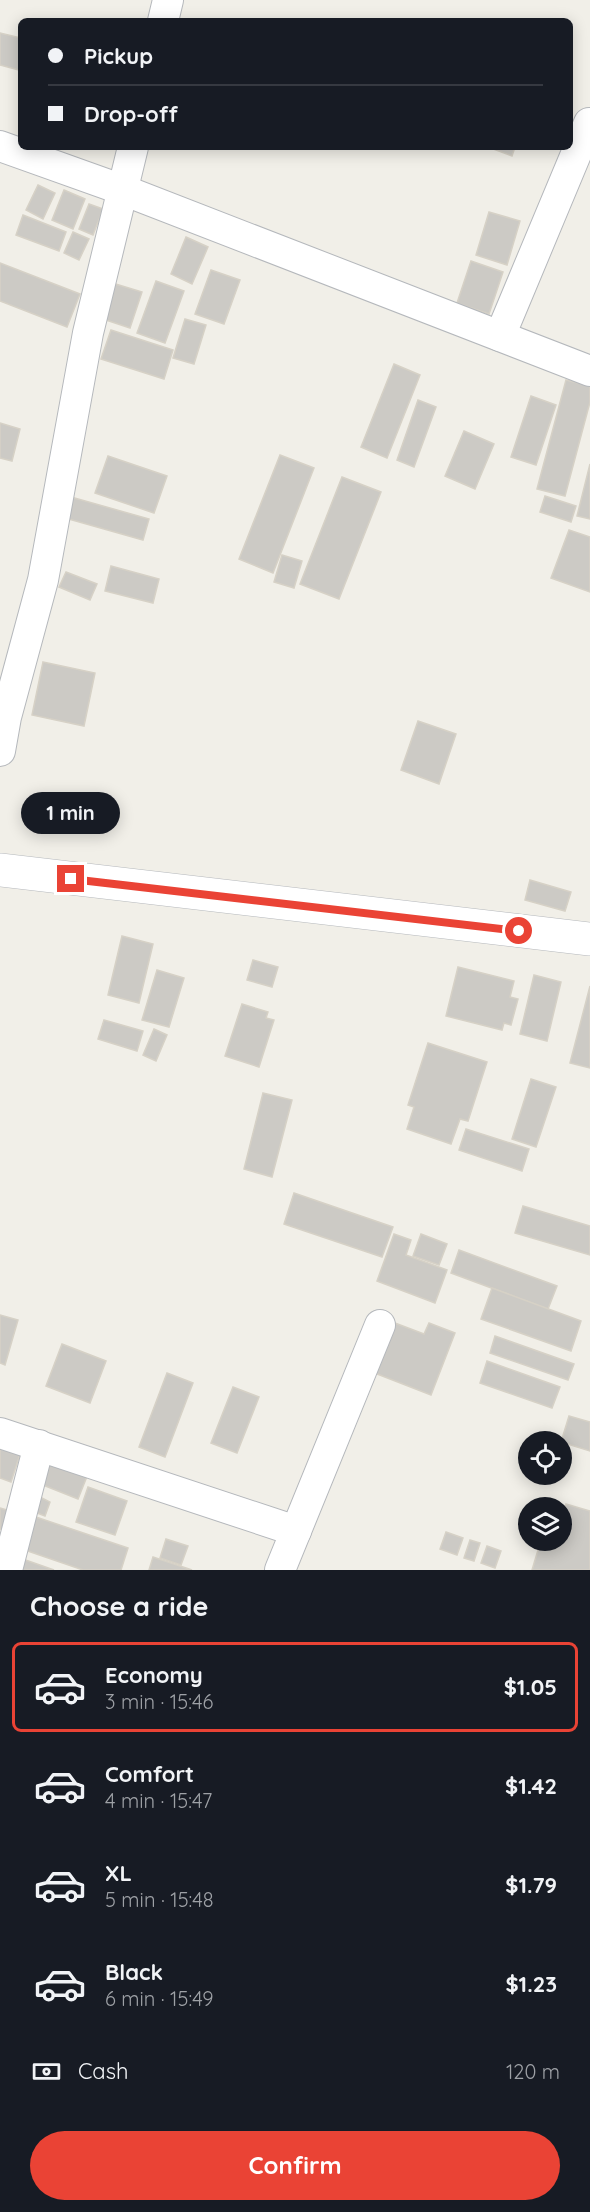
<!DOCTYPE html>
<meta charset="utf-8">
<style>
body{margin:0;font-family:Quicksand,sans-serif;background:#20242c;color:#f1f3f6;height:100vh;display:flex;flex-direction:column;font-size:22px;white-space:nowrap}
*{box-sizing:border-box;margin:0}
p{font-size:20px;color:#9ea1a6}
.icon{flex:none;width:33px;height:33px;fill:none;stroke:currentColor;stroke-width:2;stroke-linecap:round;stroke-linejoin:round}
.map{position:relative;height:1570px;overflow:hidden}
.drawer{display:flex;flex-direction:column;background:#171b24;flex:1}
.drawer>*{flex:none}
.banner{position:absolute;left:18px;top:18px;width:555px;height:132px;border-radius:9px;box-shadow:0 3px 15px #0003;display:grid;align-content:center;height:132px;padding:0 30px;background:#171b24}
.tools{position:absolute;left:518px;top:1431px;display:grid;gap:12px}
.tools a{display:grid;place-items:center;width:54px;height:54px;border-radius:50%;background:#171b24;box-shadow:0 3px 15px #0003;font-size:30px}
.end{position:absolute;width:27px;height:27px;margin:-14px;border:8px solid #ea4335;background:#fff;box-shadow:0 0 0 3px #fff}
.from{border-radius:50%}
.bubble{position:absolute;height:42px;border-radius:21px;background:#171b24;box-shadow:0 3px 15px #0003;font-size:20px;font-weight:800;line-height:42px;text-align:center}
.banner b{display:flex;align-items:center;gap:21px;height:57px;font-size:22px}
.banner b+b{border-top:2px solid #363941}
.banner i{width:15px;height:15px;background:#f1f3f6}
ul{padding:0;list-style:none}
li{display:flex;align-items:center;gap:18px;height:90px;margin:0 12px 9px;padding:0 18px;border:3px solid transparent;border-radius:9px}
li div{flex:1}
li b{display:block;font-size:22px}
li em{font-style:normal;font-weight:800}
li.selected{border-color:#ea4335}
li>.icon{width:54px;height:54px;stroke-width:1.5}
h2{padding:0 30px;font-size:27px;line-height:72px}
.pay{display:flex;align-items:center;gap:15px;height:66px;padding:0 30px;font-size:22px}
.pay p{margin-inline-start:auto}
.action{display:flex;gap:12px;margin-top:auto;padding:12px 30px}
.action a{flex:1;height:69px;border-radius:36px;background:#ea4335;color:#fff;font-size:24px;font-weight:800;line-height:69px;text-align:center}
.map>svg:first-child{display:block}
.building{fill:#cccac5;stroke:#d6d1c6;stroke-width:1.5}
.lines{fill:none;stroke-linecap:round;stroke-linejoin:round}
.minor-casing{stroke:#b5b8bc;stroke-width:32}
.tertiary-casing{stroke:#b5b8bc;stroke-width:34}
.minor{stroke:#fff;stroke-width:30}
.tertiary{stroke:#fff;stroke-width:33}
.route{stroke:#ea4335;stroke-width:8}
</style>
<div class="map">
<svg width="590" height="1570" viewBox="0 0 590 1570">
<rect width="100%" height="100%" fill="#f1efe8"/>
<g class="building">
<path d="M0 33 21 38V60L19 70 0 65Z"/>
<path d="M488 147H515L512 156Z"/>
<path d="M38 185 55 193 43 219 26 210Z"/>
<path d="M64 190 85 199 73 229 52 220Z"/>
<path d="M89 204 103 209 93 235 79 229Z"/>
<path d="M489 212 520 221 507 265 476 255Z"/>
<path d="M23 215 66 232 59 251 16 235Z"/>
<path d="M73 232 89 239 79 260 64 253Z"/>
<path d="M186 237 208 247 192 284 171 274Z"/>
<path d="M471 261 503 272 489 314 457 303Z"/>
<path d="M0 263 80 294 67 327 0 301Z"/>
<path d="M211 270 240 280 224 324 195 314Z"/>
<path d="M156 281 184 291 165 343 137 333Z"/>
<path d="M109 282 142 292 130 328 97 317Z"/>
<path d="M185 319 206 325 194 364 173 358Z"/>
<path d="M111 330 173 350 164 379 101 359Z"/>
<path d="M394 364 420 375 387 458 361 447Z"/>
<path d="M566 380 590 386V402L565 496 537 489Z"/>
<path d="M531 396 556 405 536 465 511 457Z"/>
<path d="M418 400 436 407 414 467 397 460Z"/>
<path d="M0 423 20 429 12 461 0 458Z"/>
<path d="M464 431 494 444 475 489 445 476Z"/>
<path d="M280 455 314 468 273 573 239 559Z"/>
<path d="M108 456 167 476 154 513 95 493Z"/>
<path d="M590 464V519L577 516Z"/>
<path d="M342 477 381 492 339 599 300 584Z"/>
<path d="M545 496 576 506 571 522 540 512Z"/>
<path d="M71 497 149 519 143 540 65 518Z"/>
<path d="M569 530 590 537V592L551 578Z"/>
<path d="M282 555 302 561 294 588 274 582Z"/>
<path d="M111 566 159 579 153 603 105 591Z"/>
<path d="M66 572 97 584 90 600 59 587Z"/>
<path d="M43 662 95 673 84 726 32 715Z"/>
<path d="M418 721 456 734 439 784 401 770Z"/>
<path d="M530 880 571 892 565 911 525 900Z"/>
<path d="M122 936 153 944 139 1003 108 995Z"/>
<path d="M253 960 278 967 272 987 247 980Z"/>
<path d="M458 967 514 981 510 997 518 999 511 1025 504 1023 502 1030 446 1016Z"/>
<path d="M157 970 184 978 169 1027 142 1020Z"/>
<path d="M534 975 561 982 547 1041 520 1034Z"/>
<path d="M590 986V1068L570 1063Z"/>
<path d="M242 1004 268 1012 266 1018 274 1020 259 1067 225 1056Z"/>
<path d="M104 1020 143 1031 137 1051 98 1039Z"/>
<path d="M154 1029 167 1035 156 1061 143 1055Z"/>
<path d="M428 1043 487 1062 468 1121 460 1119 451 1144 407 1129 414 1107 408 1105Z"/>
<path d="M531 1079 556 1087 536 1147 512 1139Z"/>
<path d="M263 1093 292 1100 272 1177 244 1169Z"/>
<path d="M466 1129 529 1149 522 1171 459 1150Z"/>
<path d="M294 1193 393 1227 382 1257 284 1224Z"/>
<path d="M523 1206 590 1226V1255L515 1233Z"/>
<path d="M394 1234 411 1240 406 1255 447 1270 435 1303 377 1281Z"/>
<path d="M421 1234 447 1244 439 1265 413 1256Z"/>
<path d="M459 1250 557 1286 548 1309 451 1273Z"/>
<path d="M492 1288 581 1321 571 1351 481 1319Z"/>
<path d="M0 1315 18 1320 5 1365 0 1363Z"/>
<path d="M387 1320 424 1334 429 1323 455 1333 431 1395 367 1370Z"/>
<path d="M495 1336 574 1364 568 1380 490 1353Z"/>
<path d="M62 1344 106 1361 90 1403 46 1386Z"/>
<path d="M487 1361 560 1387 552 1408 480 1383Z"/>
<path d="M167 1373 193 1383 165 1457 139 1447Z"/>
<path d="M233 1387 259 1397 237 1453 211 1443Z"/>
<path d="M569 1416 590 1422V1451L561 1442Z"/>
<path d="M0 1440 22 1448 11 1482 0 1478Z"/>
<path d="M45 1451 90 1469 78 1499 33 1481Z"/>
<path d="M88 1487 127 1501 115 1535 76 1522Z"/>
<path d="M38 1496 50 1502 45 1516 32 1511Z"/>
<path d="M566 1504 590 1511V1570H532L541 1540H561V1510L564 1512Z"/>
<path d="M0 1508 14 1512 10 1531 0 1529Z"/>
<path d="M30 1515 128 1548 121 1570H83L19 1548Z"/>
<path d="M446 1532 463 1538 457 1555 440 1549Z"/>
<path d="M166 1539 188 1546 181 1565 160 1558Z"/>
<path d="M470 1540 480 1543 474 1561 464 1558Z"/>
<path d="M487 1546 501 1551 495 1568 481 1563Z"/>
<path d="M17 1557 54 1570H12Z"/>
<path d="M153 1557 192 1570H149Z"/>
</g>
<g class="lines">
<g class="minor-casing">
<g id="minor">
<path d="M163 21 168 0"/>
<path d="M0 146 123 190 590 371"/>
<path d="M500 336 589 123"/>
<path d="M0 751 6 717 43 580 88 333 133 147"/>
<path d="M0 1433 296 1531"/>
<path d="M7 1570 39 1445"/>
<path d="M280 1570 380 1325"/>
</g>
</g>
<g class="tertiary-casing">
<path id="tertiary" d="M0 870 590 939"/>
</g>
<use href="#minor" class="minor"/>
<use href="#tertiary" class="tertiary"/>
</g>
<g class="lines">
<path class="route" d="M71 879 519 931"/>
</g>
</svg>
<div class="tools">
<a><svg class="icon" aria-label="locate" viewBox="0 0 24 24"><circle cx="12" cy="12" r="6"/><path d="M12 2v4M12 18v4M2 12h4M18 12h4"/></svg></a>
<a><svg class="icon" aria-label="layers" viewBox="0 0 24 24"><path d="M12 4l9 5-9 5-9-5zM3 14l9 5 9-5"/></svg></a>
</div>
<i class="end from" style="left:519px;top:931px"></i>
<i class="end" style="left:71px;top:879px"></i>
<div class="bubble" style="left:21px;top:792px;width:99px">1 min</div>
<div class="banner">
<b><i class="from"></i>Pickup</b>
<b><i></i>Drop-off</b>
</div>
</div>
<section class="drawer">
<h2>Choose a ride</h2>
<ul>
<li class="selected"><svg class="icon" aria-label="car" viewBox="0 0 24 24"><path d="M5 17H2v-5l4-1 3-4h7l3 4 3 1v5h-3M9 17h6M6 11h13"/><circle cx="7" cy="17" r="2"/><circle cx="17" cy="17" r="2"/></svg><div><b>Economy</b><p>3 min · 15:46</p></div><em>$1.05</em></li>
<li><svg class="icon" aria-label="car" viewBox="0 0 24 24"><path d="M5 17H2v-5l4-1 3-4h7l3 4 3 1v5h-3M9 17h6M6 11h13"/><circle cx="7" cy="17" r="2"/><circle cx="17" cy="17" r="2"/></svg><div><b>Comfort</b><p>4 min · 15:47</p></div><em>$1.42</em></li>
<li><svg class="icon" aria-label="car" viewBox="0 0 24 24"><path d="M5 17H2v-5l4-1 3-4h7l3 4 3 1v5h-3M9 17h6M6 11h13"/><circle cx="7" cy="17" r="2"/><circle cx="17" cy="17" r="2"/></svg><div><b>XL</b><p>5 min · 15:48</p></div><em>$1.79</em></li>
<li><svg class="icon" aria-label="car" viewBox="0 0 24 24"><path d="M5 17H2v-5l4-1 3-4h7l3 4 3 1v5h-3M9 17h6M6 11h13"/><circle cx="7" cy="17" r="2"/><circle cx="17" cy="17" r="2"/></svg><div><b>Black</b><p>6 min · 15:49</p></div><em>$1.23</em></li>
</ul>
<div class="pay"><svg class="icon" aria-label="cash" viewBox="0 0 24 24"><path d="M3 7h18v10H3z"/><circle cx="12" cy="12" r="2"/></svg>Cash<p>120 m</p></div>
<div class="action"><a>Confirm</a></div>
</section>
